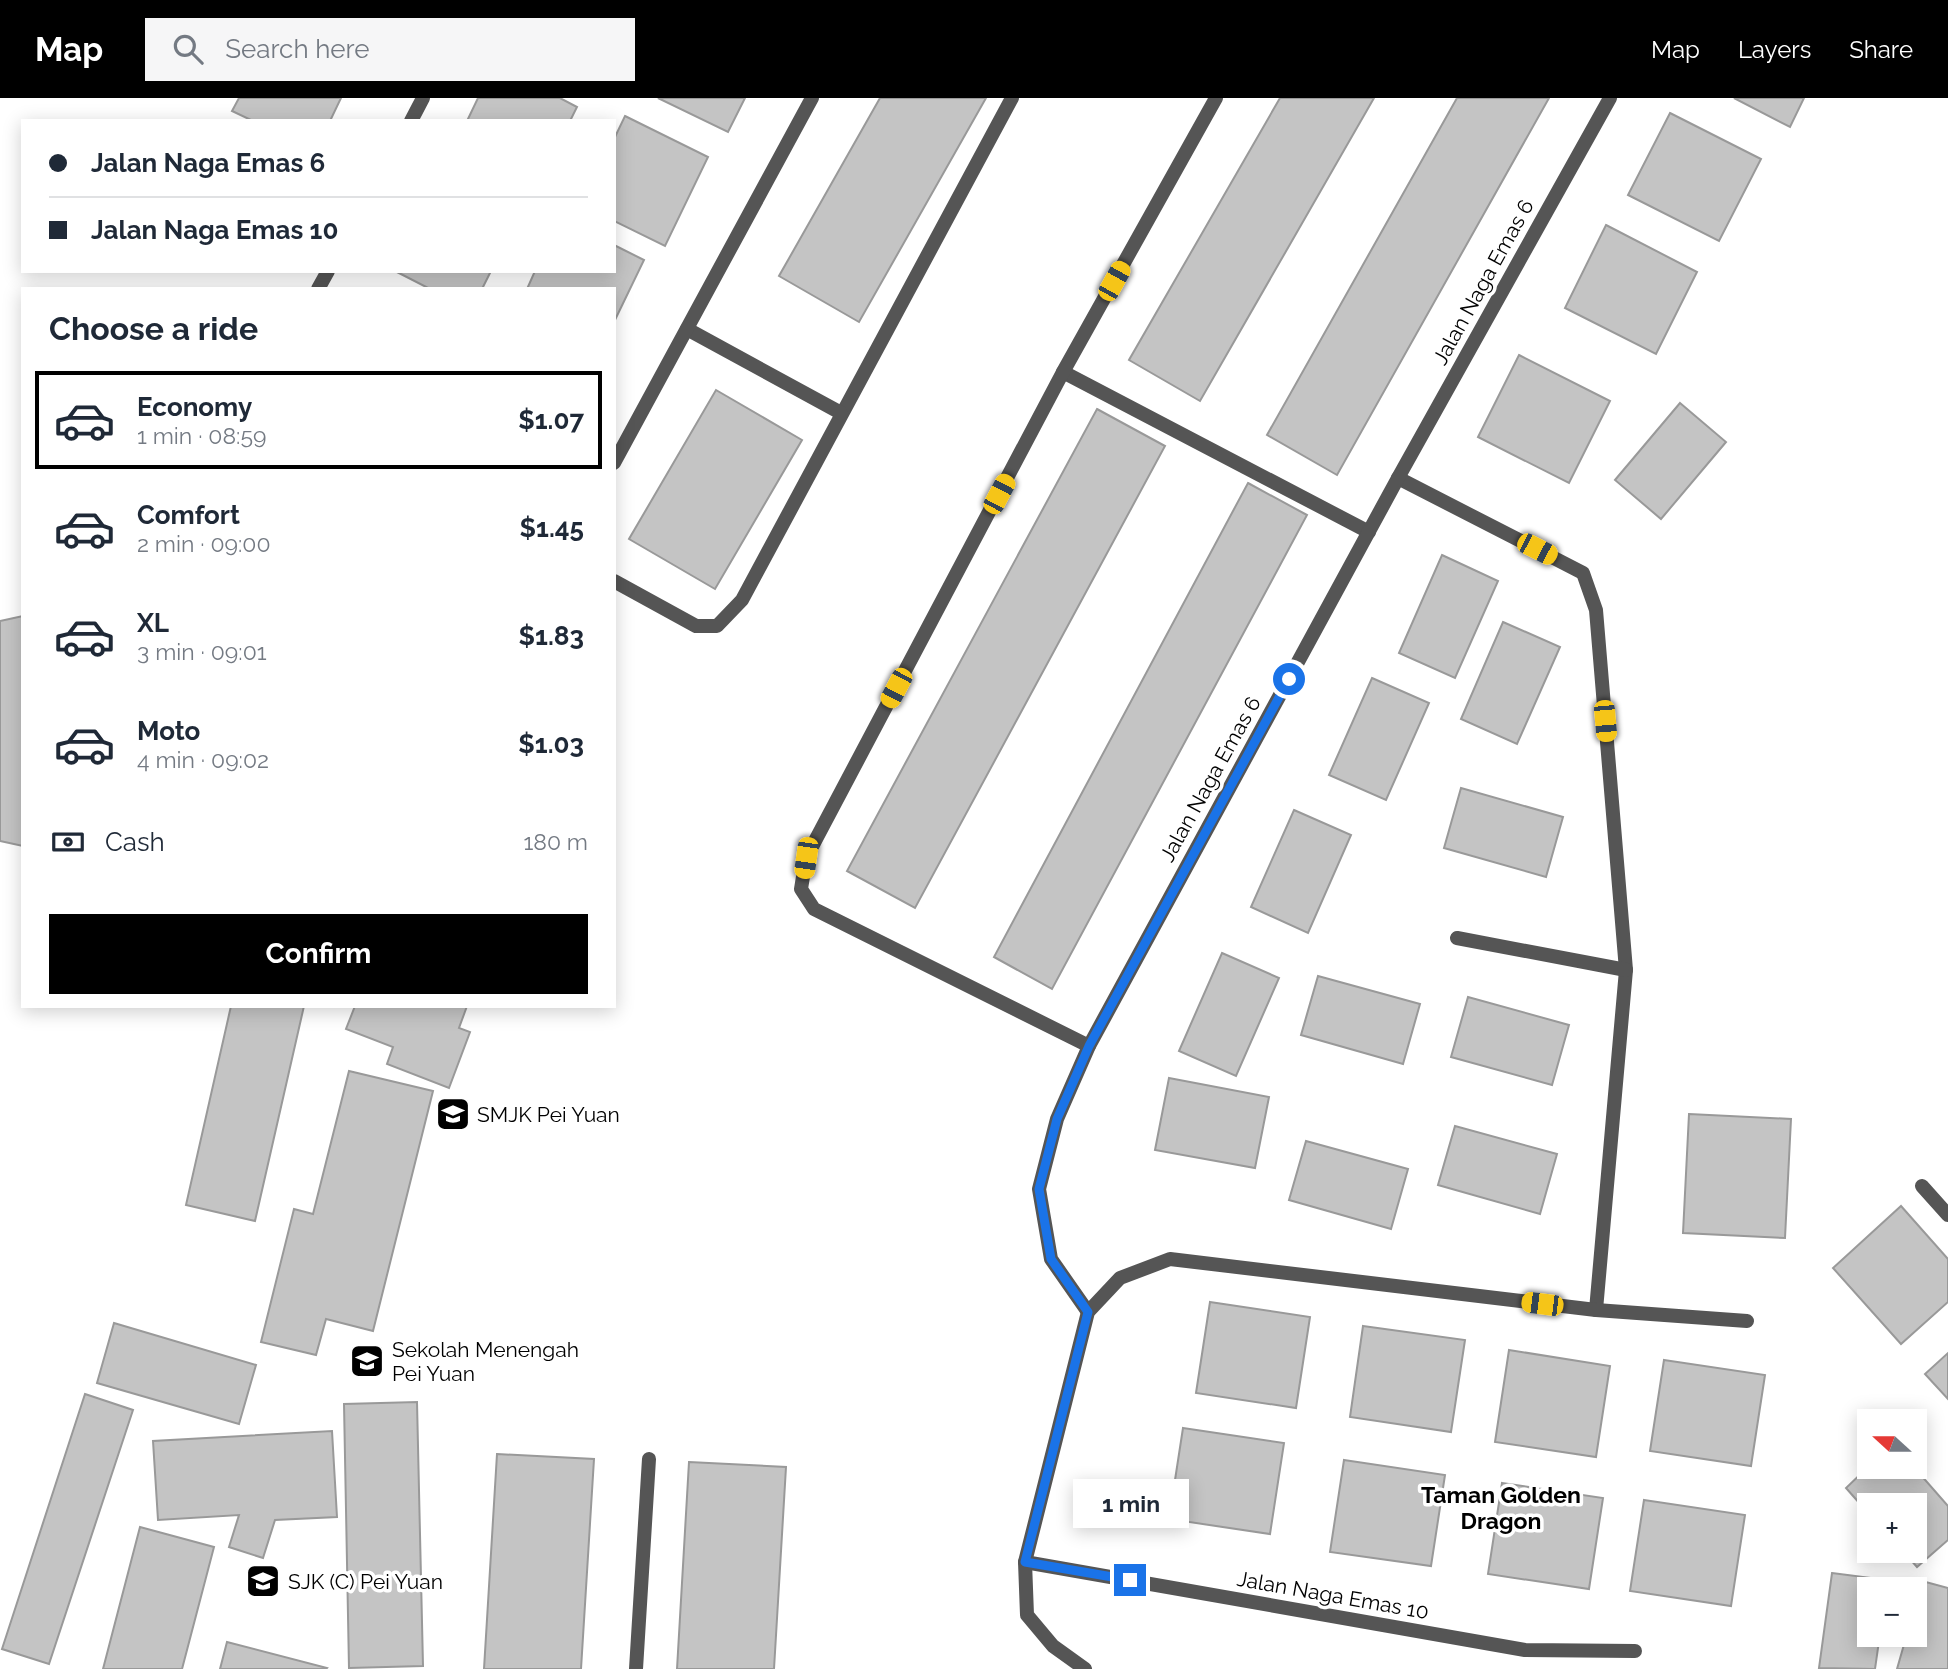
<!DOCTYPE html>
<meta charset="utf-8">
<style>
body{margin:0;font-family:Raleway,sans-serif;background:#f6f6f7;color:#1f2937;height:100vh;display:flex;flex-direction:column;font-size:26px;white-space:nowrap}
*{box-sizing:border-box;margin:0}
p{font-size:23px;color:#747a83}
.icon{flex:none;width:38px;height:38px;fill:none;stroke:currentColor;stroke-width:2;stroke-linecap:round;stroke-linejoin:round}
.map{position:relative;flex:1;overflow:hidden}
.sheet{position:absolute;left:21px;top:189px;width:595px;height:721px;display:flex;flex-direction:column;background:#fff;border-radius:0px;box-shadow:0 4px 18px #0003}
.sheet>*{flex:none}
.top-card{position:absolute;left:21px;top:21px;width:595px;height:154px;border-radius:0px;box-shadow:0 4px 18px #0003;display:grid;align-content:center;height:154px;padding:0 28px;background:#fff}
.needle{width:46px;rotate:291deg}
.controls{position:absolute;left:1857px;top:1311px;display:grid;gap:14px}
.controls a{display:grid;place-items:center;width:70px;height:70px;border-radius:0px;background:#fff;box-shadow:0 4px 18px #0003;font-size:35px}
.end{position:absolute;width:32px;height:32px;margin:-16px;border:9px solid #1a73e8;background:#fff;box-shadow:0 0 0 4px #fff}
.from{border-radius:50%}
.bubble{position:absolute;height:49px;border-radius:0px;background:#fff;box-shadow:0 4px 18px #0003;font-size:23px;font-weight:700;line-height:49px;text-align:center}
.car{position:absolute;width:21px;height:42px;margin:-21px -10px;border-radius:9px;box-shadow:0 0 5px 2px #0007;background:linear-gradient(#f5c518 24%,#345 0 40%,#f5c518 0 76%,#345 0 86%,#f5c518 0)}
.top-card b{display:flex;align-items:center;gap:24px;height:66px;font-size:26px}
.top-card b+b{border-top:2px solid #e0e1e3}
.top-card i{width:18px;height:18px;background:#1f2937}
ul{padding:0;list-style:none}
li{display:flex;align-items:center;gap:21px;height:98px;margin:0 14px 10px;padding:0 14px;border:4px solid transparent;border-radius:0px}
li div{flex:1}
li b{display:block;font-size:26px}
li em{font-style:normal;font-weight:700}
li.current{border-color:#000}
li>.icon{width:63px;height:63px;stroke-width:1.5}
h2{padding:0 28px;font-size:32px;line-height:84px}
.pay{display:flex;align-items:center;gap:18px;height:77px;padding:0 28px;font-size:26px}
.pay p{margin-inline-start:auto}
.cta{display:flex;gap:14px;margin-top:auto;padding:14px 28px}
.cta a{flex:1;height:80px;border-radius:0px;background:#000;color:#fff;font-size:28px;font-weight:700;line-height:80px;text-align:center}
header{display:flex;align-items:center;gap:42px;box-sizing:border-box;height:98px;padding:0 35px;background:#000;color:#fff}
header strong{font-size:33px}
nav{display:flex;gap:38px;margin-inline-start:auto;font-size:24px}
.search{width:490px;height:63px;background:#f6f6f7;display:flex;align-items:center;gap:18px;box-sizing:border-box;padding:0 24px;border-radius:0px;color:#747a83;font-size:26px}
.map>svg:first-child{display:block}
.building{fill:#c4c4c4;stroke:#999;stroke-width:2}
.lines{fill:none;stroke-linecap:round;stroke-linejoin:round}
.lane{stroke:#555;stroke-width:14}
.street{stroke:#555;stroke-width:14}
.route{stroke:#1a73e8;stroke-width:9}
.labels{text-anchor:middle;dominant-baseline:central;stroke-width:7;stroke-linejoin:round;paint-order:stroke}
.street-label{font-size:21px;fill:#000;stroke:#fff}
.poi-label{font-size:21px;fill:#000;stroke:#fff;text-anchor:start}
.neighbourhood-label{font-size:23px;font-weight:bold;fill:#000;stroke:#fff}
</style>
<header>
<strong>Map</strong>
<div class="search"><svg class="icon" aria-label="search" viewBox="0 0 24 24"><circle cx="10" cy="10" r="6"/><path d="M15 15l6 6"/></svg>Search here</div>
<nav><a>Map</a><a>Layers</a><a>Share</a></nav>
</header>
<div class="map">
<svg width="1948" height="1571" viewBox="0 0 1948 1571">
<rect width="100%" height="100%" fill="#fff"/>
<g class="building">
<path d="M239 0H341L330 23H253L232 13Z"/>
<path d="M478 0H560L577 9 570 23H467Z"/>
<path d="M658 0H745L728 34Z"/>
<path d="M880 0H986L859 224 779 178Z"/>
<path d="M1280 0H1374L1200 303 1129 262Z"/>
<path d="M1457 0H1549L1337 377 1267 337Z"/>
<path d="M1734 0H1804L1790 29Z"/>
<path d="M1670 15 1761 61 1719 143 1628 97Z"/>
<path d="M625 18 708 59 665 148 614 123V41Z"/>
<path d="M1606 127 1697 174 1656 256 1565 210Z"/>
<path d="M614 147 644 162 614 224V191H527L535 173H614Z"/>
<path d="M395 173H491L482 191H430Z"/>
<path d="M1519 257 1610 303 1569 385 1478 339Z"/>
<path d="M716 292 802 342 715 491 629 441Z"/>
<path d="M1680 305 1726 344 1661 421 1615 382Z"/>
<path d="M1097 311 1165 348 915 810 847 773Z"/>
<path d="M1248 385 1307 417 1052 891 994 859Z"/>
<path d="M1442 457 1498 483 1455 580 1399 555Z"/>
<path d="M23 518V748L0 743V523Z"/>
<path d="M1503 524 1560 549 1517 646 1461 621Z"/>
<path d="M1372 580 1429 605 1386 702 1329 677Z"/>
<path d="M1461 690 1563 719 1546 779 1444 750Z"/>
<path d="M1294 712 1351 737 1308 835 1251 809Z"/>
<path d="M1222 855 1279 880 1236 978 1179 953Z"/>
<path d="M1318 878 1420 906 1403 966 1301 937Z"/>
<path d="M1468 899 1569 927 1552 987 1451 959Z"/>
<path d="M231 908H304L255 1123 186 1107Z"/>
<path d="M355 908H467L459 930 470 934 449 990 387 966 393 949 346 931Z"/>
<path d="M349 973 433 993 373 1233 326 1221 316 1257 261 1244 294 1111 313 1116Z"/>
<path d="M1169 980 1269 999 1255 1070 1155 1052Z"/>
<path d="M1689 1016 1791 1021 1785 1140 1683 1135Z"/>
<path d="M1455 1028 1557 1056 1540 1116 1438 1087Z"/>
<path d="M1306 1043 1408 1071 1391 1131 1289 1102Z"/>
<path d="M1901 1108 1948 1161V1204L1901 1246 1833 1170Z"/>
<path d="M1210 1204 1310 1219 1296 1310 1196 1295Z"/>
<path d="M114 1225 256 1267 239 1326 97 1285Z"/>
<path d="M1363 1228 1465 1242 1451 1334 1350 1319Z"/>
<path d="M1509 1252 1610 1268 1596 1359 1495 1344Z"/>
<path d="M1948 1255V1301L1925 1276Z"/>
<path d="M1664 1262 1765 1277 1751 1368 1650 1353Z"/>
<path d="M85 1296 133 1312 49 1566 2 1551Z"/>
<path d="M417 1304 423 1568 349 1570 344 1306Z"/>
<path d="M1183 1330 1284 1345 1270 1436 1169 1421Z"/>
<path d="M332 1333 337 1419 275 1422 263 1460 229 1449 239 1417 158 1422 153 1343Z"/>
<path d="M497 1356 594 1361 581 1571H484Z"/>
<path d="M1344 1362 1445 1377 1431 1468 1330 1454Z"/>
<path d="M689 1364 786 1369 774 1571H677Z"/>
<path d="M1869 1368H1913L1948 1408V1442L1917 1469 1902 1452H1914V1407H1869V1416L1846 1390Z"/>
<path d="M1502 1385 1603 1400 1589 1491 1488 1476Z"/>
<path d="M1644 1402 1745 1417 1731 1508 1630 1493Z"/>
<path d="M140 1429 214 1449 182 1571H103Z"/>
<path d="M1832 1475 1887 1482 1886 1491H1869V1536H1880L1875 1571 1819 1570Z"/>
<path d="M1922 1483 1948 1490V1571H1897L1907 1536H1914V1509Z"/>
<path d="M227 1544 327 1570 326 1571H220Z"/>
</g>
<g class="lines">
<path class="lane" d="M614 483 696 528H717L742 502 1012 0"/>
<g class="street">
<path d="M411 23 423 0"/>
<path d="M318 191 328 173"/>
<path d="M687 231 841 315"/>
<path d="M1063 274 1369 434"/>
<path d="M614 365 812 0"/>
<path d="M1398 380 1583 475 1596 512 1626 872 1596 1212"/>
<path d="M1457 840 1626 872"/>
<path d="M1089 948 814 811 801 791 806 760 1063 274 1216 0"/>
<path d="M1922 1088 1948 1117"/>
<path d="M1088 1214 1051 1161 1039 1091 1057 1021 1089 948 1398 380 1610 0"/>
<path d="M1025 1464 1525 1552 1635 1553"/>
<path d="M636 1571 649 1361"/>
<path d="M1085 1571 1053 1548 1027 1517 1025 1464 1088 1214 1120 1180 1170 1161 1596 1212 1747 1223"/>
</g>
</g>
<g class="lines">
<path class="route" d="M1130 1482 1025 1464 1088 1214 1051 1161 1039 1091 1057 1021 1089 948 1289 581"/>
</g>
<defs>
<g id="school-square" transform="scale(1.75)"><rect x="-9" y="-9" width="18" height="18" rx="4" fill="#000" stroke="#fff"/><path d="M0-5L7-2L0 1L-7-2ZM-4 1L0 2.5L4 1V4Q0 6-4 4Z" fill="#fff"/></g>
</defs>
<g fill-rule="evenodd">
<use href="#school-square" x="453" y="1016"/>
<use href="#school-square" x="367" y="1263"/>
<use href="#school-square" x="263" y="1483"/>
</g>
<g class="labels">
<g class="street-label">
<text transform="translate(1483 184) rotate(-61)">Jalan Naga Emas 6</text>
<text transform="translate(1210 681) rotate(-61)">Jalan Naga Emas 6</text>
<text transform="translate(1333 1497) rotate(10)">Jalan Naga Emas 10</text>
</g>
<g class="poi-label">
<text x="477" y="1016">SMJK Pei Yuan</text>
<text x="392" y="1251">Sekolah Menengah<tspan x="392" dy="24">Pei Yuan</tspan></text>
<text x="288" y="1483">SJK (C) Pei Yuan</text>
</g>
<g class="neighbourhood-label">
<text x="1501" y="1396">Taman Golden<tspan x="1501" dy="26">Dragon</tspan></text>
</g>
</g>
</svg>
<div class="controls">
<a><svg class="needle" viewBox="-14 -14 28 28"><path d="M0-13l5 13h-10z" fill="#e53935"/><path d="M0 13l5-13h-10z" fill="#747a83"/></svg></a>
<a>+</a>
<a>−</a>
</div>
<i class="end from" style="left:1289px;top:581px"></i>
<i class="end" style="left:1130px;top:1482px"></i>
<div class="bubble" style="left:1073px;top:1381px;width:116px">1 min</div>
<i class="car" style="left:1114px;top:183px;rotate:29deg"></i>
<i class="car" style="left:999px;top:396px;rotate:28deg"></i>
<i class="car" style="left:1537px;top:451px;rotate:117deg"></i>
<i class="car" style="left:896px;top:590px;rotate:208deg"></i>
<i class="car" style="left:1605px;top:623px;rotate:175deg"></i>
<i class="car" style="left:806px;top:760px;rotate:188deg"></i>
<i class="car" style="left:1542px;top:1206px;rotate:277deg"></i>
<div class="top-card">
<b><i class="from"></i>Jalan Naga Emas 6</b>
<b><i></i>Jalan Naga Emas 10</b>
</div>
<section class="sheet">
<h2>Choose a ride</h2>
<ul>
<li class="current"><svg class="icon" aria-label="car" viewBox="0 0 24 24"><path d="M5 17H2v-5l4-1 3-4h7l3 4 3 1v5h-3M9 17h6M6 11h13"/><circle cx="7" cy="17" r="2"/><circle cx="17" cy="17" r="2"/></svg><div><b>Economy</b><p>1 min · 08:59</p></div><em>$1.07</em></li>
<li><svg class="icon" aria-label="car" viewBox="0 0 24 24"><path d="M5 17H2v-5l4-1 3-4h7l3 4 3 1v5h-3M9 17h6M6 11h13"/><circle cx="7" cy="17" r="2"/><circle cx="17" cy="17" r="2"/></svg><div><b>Comfort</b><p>2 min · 09:00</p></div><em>$1.45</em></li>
<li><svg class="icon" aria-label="car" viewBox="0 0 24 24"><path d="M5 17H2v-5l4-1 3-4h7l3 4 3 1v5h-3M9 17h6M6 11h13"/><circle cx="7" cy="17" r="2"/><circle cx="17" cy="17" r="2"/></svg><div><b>XL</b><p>3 min · 09:01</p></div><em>$1.83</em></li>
<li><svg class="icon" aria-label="car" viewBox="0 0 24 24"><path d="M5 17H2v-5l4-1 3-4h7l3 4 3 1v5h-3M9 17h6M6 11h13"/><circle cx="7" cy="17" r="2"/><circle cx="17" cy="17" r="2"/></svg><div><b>Moto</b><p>4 min · 09:02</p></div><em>$1.03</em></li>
</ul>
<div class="pay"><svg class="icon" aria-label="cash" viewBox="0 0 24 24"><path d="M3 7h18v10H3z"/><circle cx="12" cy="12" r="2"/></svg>Cash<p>180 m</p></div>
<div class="cta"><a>Confirm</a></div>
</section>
</div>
